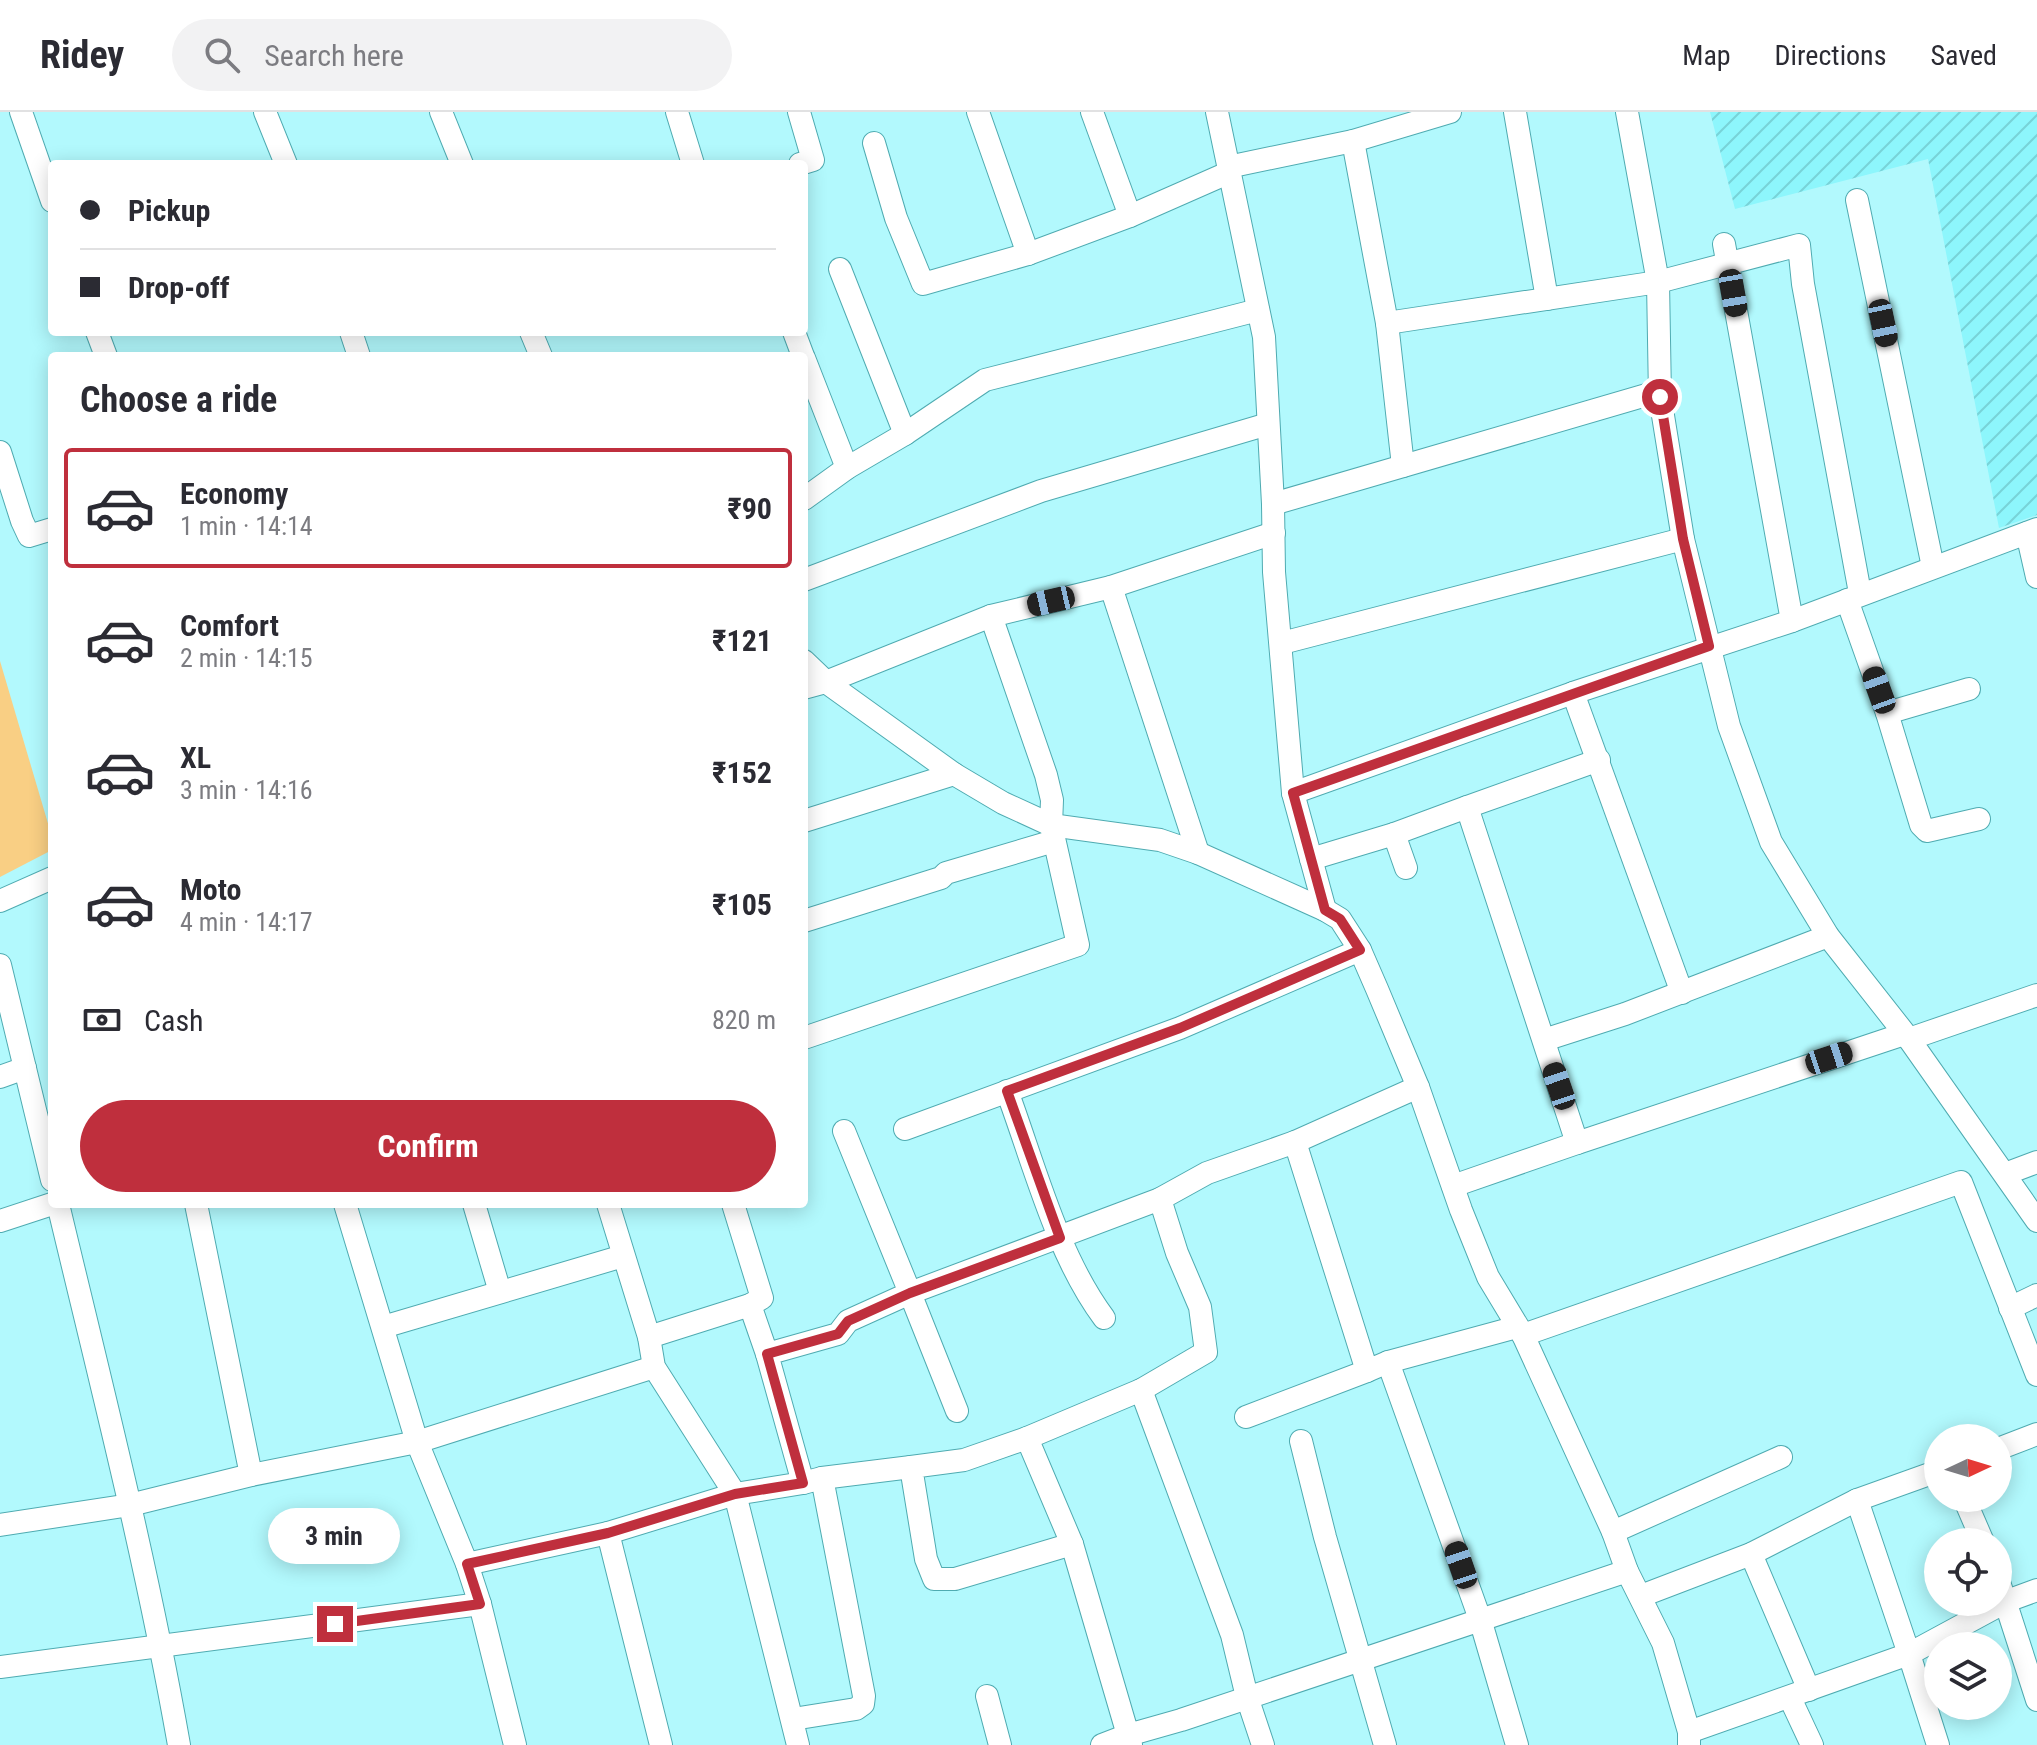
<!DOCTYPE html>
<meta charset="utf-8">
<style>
body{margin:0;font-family:"Roboto Condensed",sans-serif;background:#f2f2f3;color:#2b2b33;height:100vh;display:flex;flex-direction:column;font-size:30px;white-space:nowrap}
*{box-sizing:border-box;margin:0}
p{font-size:26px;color:#7c7c81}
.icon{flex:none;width:44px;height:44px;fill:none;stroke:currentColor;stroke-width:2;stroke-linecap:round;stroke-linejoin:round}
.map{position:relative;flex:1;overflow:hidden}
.sheet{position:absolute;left:48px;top:240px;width:760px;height:856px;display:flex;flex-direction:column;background:#fff;border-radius:8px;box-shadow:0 4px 20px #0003}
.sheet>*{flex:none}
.hud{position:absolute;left:48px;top:48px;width:760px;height:176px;border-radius:8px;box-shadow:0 4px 20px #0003;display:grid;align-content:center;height:176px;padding:0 32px;background:#fff}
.needle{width:52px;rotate:86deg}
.tools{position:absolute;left:1924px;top:1312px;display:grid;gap:16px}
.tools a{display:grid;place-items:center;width:88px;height:88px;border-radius:50%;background:#fff;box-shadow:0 4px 20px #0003;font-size:40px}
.end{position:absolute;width:36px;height:36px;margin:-18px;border:10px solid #bf2f3d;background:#fff;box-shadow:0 0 0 4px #fff}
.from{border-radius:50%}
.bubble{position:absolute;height:56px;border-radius:28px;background:#fff;box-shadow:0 4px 20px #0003;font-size:26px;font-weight:700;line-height:56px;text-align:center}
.car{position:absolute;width:24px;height:48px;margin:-24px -12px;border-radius:10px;box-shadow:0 0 6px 2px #0007;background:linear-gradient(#222 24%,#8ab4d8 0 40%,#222 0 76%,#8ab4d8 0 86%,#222 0)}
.hud b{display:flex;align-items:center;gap:28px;height:76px;font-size:30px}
.hud b+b{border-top:2px solid #e1e1e2}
.hud i{width:20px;height:20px;background:#2b2b33}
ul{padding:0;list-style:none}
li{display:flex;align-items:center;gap:24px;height:120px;margin:0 16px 12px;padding:0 16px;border:4px solid transparent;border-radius:8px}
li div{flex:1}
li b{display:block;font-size:30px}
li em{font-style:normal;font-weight:700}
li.active{border-color:#bf2f3d}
li>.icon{width:72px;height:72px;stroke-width:1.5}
h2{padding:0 32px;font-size:36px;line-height:96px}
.pay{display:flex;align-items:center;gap:20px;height:88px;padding:0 32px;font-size:30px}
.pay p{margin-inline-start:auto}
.button{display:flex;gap:16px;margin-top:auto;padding:16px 32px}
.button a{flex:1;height:92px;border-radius:48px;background:#bf2f3d;color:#fff;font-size:32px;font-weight:700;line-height:92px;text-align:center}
header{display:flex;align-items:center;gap:48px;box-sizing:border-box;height:112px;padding:0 40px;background:#fff;border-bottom:2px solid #e1e1e2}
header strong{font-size:38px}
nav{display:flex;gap:44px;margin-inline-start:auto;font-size:28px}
.search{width:560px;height:72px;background:#f2f2f3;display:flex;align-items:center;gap:20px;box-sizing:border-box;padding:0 28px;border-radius:44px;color:#7c7c81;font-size:30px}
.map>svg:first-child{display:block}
.industrial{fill:url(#industrial-furrows)}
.green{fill:#f9cf84}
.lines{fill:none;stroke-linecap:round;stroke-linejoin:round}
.minor-casing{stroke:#4fabb1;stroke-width:24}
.minor{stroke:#fff;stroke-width:22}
.route{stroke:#bf2f3d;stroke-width:10}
</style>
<header>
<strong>Ridey</strong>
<div class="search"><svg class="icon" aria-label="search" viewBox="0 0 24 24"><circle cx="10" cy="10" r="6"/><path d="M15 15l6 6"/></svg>Search here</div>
<nav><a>Map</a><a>Directions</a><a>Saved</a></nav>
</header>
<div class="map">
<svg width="2037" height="1633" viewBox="0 0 2037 1633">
<defs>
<pattern id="industrial-furrows" width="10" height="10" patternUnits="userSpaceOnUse" patternTransform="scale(2)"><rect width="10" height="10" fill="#8df6fc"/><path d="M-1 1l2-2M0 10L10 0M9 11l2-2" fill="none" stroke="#78d3d8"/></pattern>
</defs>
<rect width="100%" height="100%" fill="#b2f9fd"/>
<path class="industrial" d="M1710 0H2037V403L1999 416 1928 47 1735 97Z"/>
<path class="green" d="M0 549 52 725V738L0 765Z"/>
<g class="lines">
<g class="minor-casing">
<g id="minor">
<path d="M21 0 52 89"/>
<path d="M265 0 286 52"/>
<path d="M441 0 462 52"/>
<path d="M677 0 693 52"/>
<path d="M799 0 813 48 800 52"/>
<path d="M978 0 1028 142"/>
<path d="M1092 0 1130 104"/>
<path d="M1217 0 1264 225 1273 392 1274 460 1293 681 1325 798"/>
<path d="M1515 0 1547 187"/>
<path d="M1627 0 1658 170 1660 285 1683 427 1729 614 1771 730 1828 824 1909 927 2037 1109"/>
<path d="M1353 29 1387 211 1403 354"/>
<path d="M874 31 896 106 923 172 1028 142 1130 104 1230 60"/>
<path d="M1228 55 1353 29 1450 0"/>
<path d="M1857 88 1933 455"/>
<path d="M1724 132 1792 509"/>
<path d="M840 157 905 322"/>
<path d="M1387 211 1658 170 1799 133 1803 172 1860 481"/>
<path d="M97 220 106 244"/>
<path d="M351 220 359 244"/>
<path d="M531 220 541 244"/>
<path d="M794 220 803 244"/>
<path d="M804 246 847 356"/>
<path d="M0 340 22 409 29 424 52 417"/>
<path d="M804 387 847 356 905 322 985 268 1258 198"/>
<path d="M1273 392 1660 279"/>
<path d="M2027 421 2037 465"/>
<path d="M804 468 1041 379 1268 312"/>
<path d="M1111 475 1198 741"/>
<path d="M1847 488 1887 601 1921 713 1927 719 1979 707"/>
<path d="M1282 531 1683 427"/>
<path d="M804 549 826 570 954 662 1003 691 1051 713 1160 728 1198 741 1325 798 1340 807 1360 838 1377 877 1418 975 1461 1098 1488 1165 1523 1223 1613 1420 1627 1459 1663 1531 1689 1620V1633"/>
<path d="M804 576 826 570 991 504 1111 475 1274 421"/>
<path d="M1573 581 1682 881"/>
<path d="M1887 601 1969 577"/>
<path d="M1293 681 1573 581 1792 509 2037 417"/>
<path d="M1467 695 1599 648"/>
<path d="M804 709 954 662"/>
<path d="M1311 747 1394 722"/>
<path d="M1406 756 1394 722 1467 695 1577 1031 1904 922"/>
<path d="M0 789 52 766"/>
<path d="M804 809 941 766 946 761 1054 729"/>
<path d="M0 853 52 1068"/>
<path d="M804 926 1078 833 1051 713 1052 688 1046 663 991 504"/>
<path d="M1909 927 2037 883"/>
<path d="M1544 928 1625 902 1828 824"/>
<path d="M0 965 25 956"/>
<path d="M1007 979C1034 1052 1057 1143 1104 1206"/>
<path d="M905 1017 1180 916 1360 838"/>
<path d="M1295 1030 1367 1259 1388 1250 1517 1215"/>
<path d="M2005 1062 2037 1050"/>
<path d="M1453 1074 1577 1031"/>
<path d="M58 1092C101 1272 147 1451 179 1633"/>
<path d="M196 1092 251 1363"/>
<path d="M345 1092 417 1330 467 1452 480 1492 515 1633"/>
<path d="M474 1092 500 1180"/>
<path d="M608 1092 649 1225 654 1255 735 1382 798 1633"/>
<path d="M733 1092 762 1186 750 1193 767 1242"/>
<path d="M0 1109 52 1092"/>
<path d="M2010 1196 2037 1183"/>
<path d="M383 1215 623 1144"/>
<path d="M1523 1223 1961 1070 2037 1263"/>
<path d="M649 1225 750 1193"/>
<path d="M1388 1250 1480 1507 1517 1633"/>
<path d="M1141 1278 1232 1523 1247 1585 1263 1633"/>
<path d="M957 1299 910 1181 1160 1087"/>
<path d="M1246 1305 1367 1259"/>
<path d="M1027 1326 964 1348 911 1355 926 1447 934 1467H955L1072 1432 1128 1623 1181 1608 1627 1459"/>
<path d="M1301 1329 1325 1425 1385 1633"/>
<path d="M1998 1337 2037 1322"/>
<path d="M822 1366 911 1355"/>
<path d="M1964 1386 1983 1430"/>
<path d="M1857 1388 1909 1542 2007 1489 2037 1478"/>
<path d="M0 1413 130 1393 251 1363 417 1330 654 1255"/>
<path d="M1613 1420 1781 1345"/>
<path d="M608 1421 661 1633"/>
<path d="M1072 1432 1027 1326 1141 1278 1206 1240 1200 1195 1177 1141 1160 1087 1207 1061 1295 1030 1418 975"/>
<path d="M1751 1442 1809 1578"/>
<path d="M467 1452 608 1421 735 1382 803 1371 767 1242 838 1222 848 1209 910 1181 844 1019"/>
<path d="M1998 1467 2037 1588"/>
<path d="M1641 1484 1751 1442 1857 1388 1938 1359"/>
<path d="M0 1555 480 1492"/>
<path d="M987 1584 1000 1633"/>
<path d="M1790 1586 1812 1633"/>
<path d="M793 1607 856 1597 863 1592 864 1584 822 1366 803 1371"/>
<path d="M1689 1620 1909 1542 1938 1633"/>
<path d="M1102 1633 1128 1623 1131 1633"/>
</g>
</g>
<use href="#minor" class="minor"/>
</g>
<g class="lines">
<path class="route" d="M335 1512 480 1492 467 1452 608 1421 735 1382 803 1371 767 1242 838 1222 848 1209 910 1181 1060 1126 1007 979 1180 916 1360 838 1340 807 1325 798 1293 681 1709 534 1683 427 1660 285"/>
</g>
</svg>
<div class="tools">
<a><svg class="needle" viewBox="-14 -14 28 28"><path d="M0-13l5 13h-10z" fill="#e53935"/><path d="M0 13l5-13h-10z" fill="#7c7c81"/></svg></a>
<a><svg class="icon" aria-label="locate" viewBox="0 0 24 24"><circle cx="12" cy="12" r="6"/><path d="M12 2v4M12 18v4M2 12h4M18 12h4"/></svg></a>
<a><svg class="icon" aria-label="layers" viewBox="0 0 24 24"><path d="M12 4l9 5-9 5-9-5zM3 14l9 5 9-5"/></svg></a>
</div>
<i class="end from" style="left:1660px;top:285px"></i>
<i class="end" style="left:335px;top:1512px"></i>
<div class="bubble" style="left:268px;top:1396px;width:132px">3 min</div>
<i class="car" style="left:1733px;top:181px;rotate:170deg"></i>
<i class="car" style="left:1883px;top:211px;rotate:168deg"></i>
<i class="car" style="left:1051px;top:489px;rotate:257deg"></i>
<i class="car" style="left:1879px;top:578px;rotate:340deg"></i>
<i class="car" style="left:1829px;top:946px;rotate:72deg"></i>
<i class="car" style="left:1559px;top:974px;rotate:341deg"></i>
<i class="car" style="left:1461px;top:1453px;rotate:341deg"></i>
<div class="hud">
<b><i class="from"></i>Pickup</b>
<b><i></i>Drop-off</b>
</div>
<section class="sheet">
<h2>Choose a ride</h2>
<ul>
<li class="active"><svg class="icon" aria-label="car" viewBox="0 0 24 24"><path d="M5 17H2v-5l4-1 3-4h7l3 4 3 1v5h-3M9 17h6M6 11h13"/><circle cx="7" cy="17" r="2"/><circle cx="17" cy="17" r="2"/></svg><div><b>Economy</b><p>1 min · 14:14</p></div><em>₹90</em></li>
<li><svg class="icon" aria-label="car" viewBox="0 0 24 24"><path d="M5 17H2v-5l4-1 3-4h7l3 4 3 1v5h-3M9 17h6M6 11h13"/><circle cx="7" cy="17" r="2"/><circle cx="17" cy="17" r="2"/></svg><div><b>Comfort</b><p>2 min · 14:15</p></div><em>₹121</em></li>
<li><svg class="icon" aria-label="car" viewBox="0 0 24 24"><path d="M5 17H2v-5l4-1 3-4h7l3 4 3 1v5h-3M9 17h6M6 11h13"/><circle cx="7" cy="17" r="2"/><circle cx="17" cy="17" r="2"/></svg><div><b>XL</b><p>3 min · 14:16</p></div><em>₹152</em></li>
<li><svg class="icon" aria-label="car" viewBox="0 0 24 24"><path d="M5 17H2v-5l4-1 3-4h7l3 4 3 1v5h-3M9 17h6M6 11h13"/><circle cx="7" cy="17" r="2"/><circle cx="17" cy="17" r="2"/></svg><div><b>Moto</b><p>4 min · 14:17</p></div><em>₹105</em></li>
</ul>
<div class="pay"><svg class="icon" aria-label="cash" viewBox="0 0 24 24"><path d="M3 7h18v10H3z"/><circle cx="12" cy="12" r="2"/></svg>Cash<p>820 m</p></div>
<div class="button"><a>Confirm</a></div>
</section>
</div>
